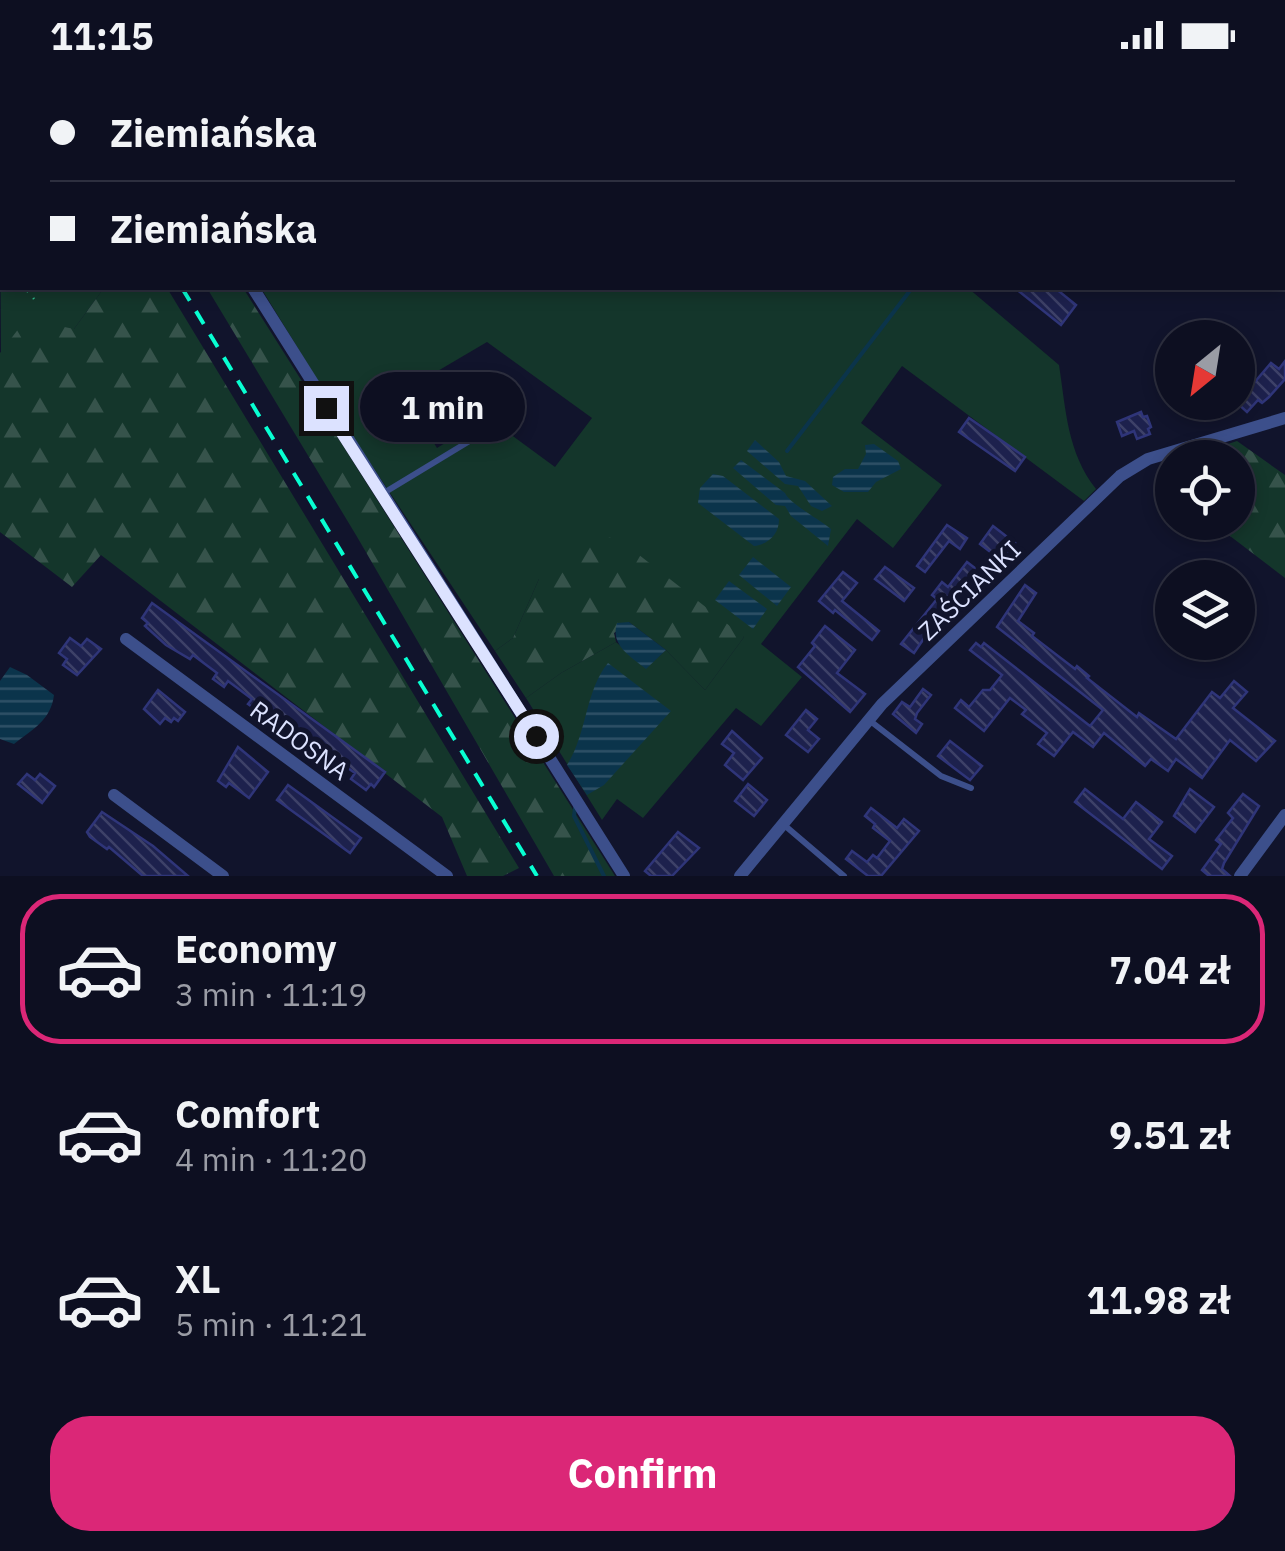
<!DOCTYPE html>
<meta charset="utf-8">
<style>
body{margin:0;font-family:"IBM Plex Sans",sans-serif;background:#1b1d2e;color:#f1f3f6;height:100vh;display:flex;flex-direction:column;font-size:38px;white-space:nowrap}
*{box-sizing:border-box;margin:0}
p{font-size:32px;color:#9a9ca5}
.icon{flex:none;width:55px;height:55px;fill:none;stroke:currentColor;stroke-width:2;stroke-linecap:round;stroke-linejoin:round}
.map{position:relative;height:806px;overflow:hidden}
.side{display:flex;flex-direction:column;background:#0d0f21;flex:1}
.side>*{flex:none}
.guide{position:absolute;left:0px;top:0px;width:1285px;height:220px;box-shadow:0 5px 15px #0003,0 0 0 2px #2d2f3f;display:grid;align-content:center;height:220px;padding:0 50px;background:#0d0f21}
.needle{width:65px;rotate:210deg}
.tools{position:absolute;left:1155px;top:250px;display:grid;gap:20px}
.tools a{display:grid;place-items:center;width:100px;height:100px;border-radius:50%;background:#0d0f21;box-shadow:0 5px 15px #0003,0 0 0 2px #2d2f3f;font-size:50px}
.end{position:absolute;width:45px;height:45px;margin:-22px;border:12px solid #dce2ff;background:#111;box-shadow:0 0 0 5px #111}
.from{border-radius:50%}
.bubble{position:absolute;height:70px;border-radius:35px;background:#0d0f21;box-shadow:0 5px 15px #0003,0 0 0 2px #2d2f3f;font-size:32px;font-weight:700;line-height:70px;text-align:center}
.guide b{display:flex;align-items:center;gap:35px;height:95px;font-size:38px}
.guide b+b{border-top:2px solid #2d2f3f}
.guide i{width:25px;height:25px;background:#f1f3f6}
ul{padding:18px 0 0;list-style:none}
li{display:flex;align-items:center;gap:30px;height:150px;margin:0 20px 15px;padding:0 30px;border:5px solid transparent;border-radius:40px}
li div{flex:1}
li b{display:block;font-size:38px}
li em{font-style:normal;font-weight:700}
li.active{border-color:#db2777}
li>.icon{width:90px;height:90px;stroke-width:1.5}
.cta{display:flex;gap:20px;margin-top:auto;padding:20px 50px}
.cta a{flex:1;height:115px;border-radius:40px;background:#db2777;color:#fff;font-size:40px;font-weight:700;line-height:115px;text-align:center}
.status{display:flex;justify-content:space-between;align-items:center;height:70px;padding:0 50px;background:#0d0f21;direction:ltr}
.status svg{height:28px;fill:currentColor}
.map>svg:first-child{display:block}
.green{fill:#14362b;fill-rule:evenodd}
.forest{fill:url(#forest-firs)}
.water{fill:url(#water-rules)}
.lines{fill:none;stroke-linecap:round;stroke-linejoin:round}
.stream{stroke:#0b344b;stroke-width:4}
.building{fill:url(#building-back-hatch);stroke:#2f3579;stroke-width:2.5}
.path{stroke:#30bf8e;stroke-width:2.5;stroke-dasharray:5 8;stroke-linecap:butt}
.lane{stroke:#3c4f8b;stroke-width:6}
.street{stroke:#3c4f8b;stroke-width:12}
.rail{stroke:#08ffd2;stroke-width:4;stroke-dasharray:15 12;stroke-linecap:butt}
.route{stroke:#dce2ff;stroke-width:12}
.labels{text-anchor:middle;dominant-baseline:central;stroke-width:10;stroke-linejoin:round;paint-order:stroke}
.street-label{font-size:25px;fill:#dce2ff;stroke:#11142c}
</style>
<div class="status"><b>11:15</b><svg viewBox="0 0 49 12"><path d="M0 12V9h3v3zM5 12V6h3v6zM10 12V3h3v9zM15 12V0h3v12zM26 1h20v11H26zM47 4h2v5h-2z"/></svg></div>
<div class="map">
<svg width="1285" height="806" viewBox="0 0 1285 806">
<defs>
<pattern id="forest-firs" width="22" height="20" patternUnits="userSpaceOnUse" patternTransform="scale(2.5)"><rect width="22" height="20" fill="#14362b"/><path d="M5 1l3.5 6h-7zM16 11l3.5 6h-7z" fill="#36534b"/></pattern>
<pattern id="water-rules" width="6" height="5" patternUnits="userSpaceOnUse" patternTransform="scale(2.5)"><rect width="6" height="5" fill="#0b344b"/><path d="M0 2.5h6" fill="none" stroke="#2e5166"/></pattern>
<pattern id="building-back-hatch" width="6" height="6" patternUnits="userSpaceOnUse" patternTransform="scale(2.5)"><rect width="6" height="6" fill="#1d214d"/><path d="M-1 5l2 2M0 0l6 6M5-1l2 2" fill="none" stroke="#3d4168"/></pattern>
</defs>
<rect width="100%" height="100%" fill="#11142c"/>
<g class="green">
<path d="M101 0H1133L1131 2Z"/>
<path d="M0 105 2 218H104L74 259 1 284Z"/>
<path d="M261 218H968L1059 295C1066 340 1067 382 1096 419L1084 431 902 296 861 353 942 415 893 478 857 449 761 574 802 607 761 656 736 638 643 748 617 729 602 750 526 628 561 603 616 572 646 598 666 580 705 620 744 567 539 509 513 568 495 581 345 355ZM487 272 592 348 555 397 495 353 482 350 437 378 402 322Z"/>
</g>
<g class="forest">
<path d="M104 218H167L519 798 503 806H467L442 747 101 485 72 517 0 462V283L26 249 74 259Z"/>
<path d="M207 218H243L615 806H554L356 465Z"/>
<path d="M1237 371 1285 405V508L1213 453 1238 452V388L1189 387Z"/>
<path d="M593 463 615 469 634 481 744 567 705 620 666 580 629 552 614 563 616 572 561 603 526 628 495 581 513 568 539 509 560 481Z"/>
</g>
<g class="water">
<path d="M755 370 779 392 786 406 805 411 832 436 822 441 811 436 798 416 785 414 747 381Z"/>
<path d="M874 374 898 391 901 399 876 412 868 422H844L832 415 833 407 845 399H858L866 384 865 375Z"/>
<path d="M741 390 785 423C790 434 819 449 831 459L828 476 791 446 785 436 776 435 733 398Z"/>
<path d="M713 404 723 406 779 449C779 464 769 474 754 476L698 433 700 418Z"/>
<path d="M753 487 791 517 777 536 739 505Z"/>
<path d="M729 511 767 539 753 559 715 530Z"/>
<path d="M629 552 666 580 646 599C630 586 610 575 617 553Z"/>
<path d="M608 593 671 641 604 715 587 725 567 695C587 664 585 621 608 593Z"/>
<path d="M10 597 27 605 54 625C51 650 33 659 14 674L0 669V611Z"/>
</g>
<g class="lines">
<g class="stream">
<path d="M1164 2 1168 0"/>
<path d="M787 381 912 218"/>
<path d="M575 738 574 746 604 806"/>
</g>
</g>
<g class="building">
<path d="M1015 218H1055L1076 235 1061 255Z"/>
<path d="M1285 291V309L1269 327 1262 333 1258 330 1247 342 1237 333 1271 293 1279 299Z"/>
<path d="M1141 342 1143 347 1147 346 1151 357 1148 359 1150 364 1137 369 1134 361 1122 366 1117 352Z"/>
<path d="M969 348 1025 387 1015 401 959 362Z"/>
<path d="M947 455 967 468 960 479 949 471 925 502 917 496Z"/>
<path d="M993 456 1015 473 1002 491 980 474Z"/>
<path d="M967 492 984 505 970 523 962 516 942 545 947 549 933 565 929 561 914 583 901 574 937 529 932 525 942 512 948 517Z"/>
<path d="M885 497 914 518 904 531 875 509Z"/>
<path d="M843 502 857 513 842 531 879 561 872 570 835 540 833 543 819 531Z"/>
<path d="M1025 515 1036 523 1018 551 1034 563 1032 566 1075 599 1077 596 1089 606 1087 608 1137 647 1139 643 1176 669 1212 622 1220 628 1234 611 1247 622 1233 638 1275 671 1256 691 1230 670 1202 708 1176 689 1168 701 1151 689 1145 696 1104 663 1093 677 1073 662 1054 686 1038 674 1047 663 1022 644 1026 640 1010 628 984 661 955 638 961 630 969 637 983 620H990L1002 605 970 580 976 573 981 577 984 573 1090 656 1103 640 997 557Z"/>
<path d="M152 533 385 702 374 717 371 714 366 720 351 709 355 703 339 692 336 690 332 695 316 684 320 678 298 663 294 668 283 660 287 655 263 637 259 642 248 634 252 629 228 611 224 617 213 609 217 603 193 585 190 589 166 575 145 556 148 553 142 548Z"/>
<path d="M825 556 855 580 837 603 865 624 850 642 798 597 815 576 812 573Z"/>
<path d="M70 568 81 576 87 569 101 579 77 605 63 595 67 589 59 583Z"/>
<path d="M923 619 931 625 917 643 915 649 922 654 916 663 893 644 902 632 910 637Z"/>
<path d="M158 620 185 642 178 651 174 648 171 652 165 648 160 654 144 639Z"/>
<path d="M806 640 817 649 808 660 819 669 808 682 786 665Z"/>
<path d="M732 661 762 688 743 710 725 695 734 683 722 674Z"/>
<path d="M950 671 982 696 970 710 938 686Z"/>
<path d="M238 677 268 702 249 728 229 713 226 717 218 711Z"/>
<path d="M27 704 35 710 40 704 55 716 42 733 18 714Z"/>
<path d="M748 714 767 730 754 746 735 731Z"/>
<path d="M288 715 361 768 350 783 277 730Z"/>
<path d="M1085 719 1123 749 1136 732 1162 752 1149 769 1172 786 1162 799 1075 732Z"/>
<path d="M1190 719 1214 737 1195 762 1174 746Z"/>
<path d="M1243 724 1259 736 1224 793 1222 799 1230 806H1209L1202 800 1221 774 1216 770 1233 748 1228 743Z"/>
<path d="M871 738 897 758 904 749 919 761 881 806H868L846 789 852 781 867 792 873 785 877 788 890 771 873 758 875 754 865 746Z"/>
<path d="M102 742 153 776 188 806H143L109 777 107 779 90 767 87 762Z"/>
<path d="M678 762 699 778 672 806H651L645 801Z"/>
</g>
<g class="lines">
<g class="path">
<path d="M1005 2 1007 0"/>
<path d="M0 185 2 188"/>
<path d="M25 218 34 229"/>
</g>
<g class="lane">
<path d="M382 424 486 361"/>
<path d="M869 650 941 706 971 718"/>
<path d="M783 754 844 806"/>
</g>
<g class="street">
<path d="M93 0 95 2"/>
<path d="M1282 50 1285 49"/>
<path d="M253 218 624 806"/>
<path d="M126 569 447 806"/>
<path d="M114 725 223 806"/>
<path d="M740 806 882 634 1120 406 1148 389 1285 348"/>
<path d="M1240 806 1285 745"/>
</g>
<g class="rail">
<path d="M43 0 44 2"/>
<path d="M182 218 537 806"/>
</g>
</g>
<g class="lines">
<path class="route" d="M326 338 536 666"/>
</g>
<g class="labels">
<g class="street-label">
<text transform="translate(969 520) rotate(-44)">ZAŚCIANKI</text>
<text transform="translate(300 670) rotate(36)">RADOSNA</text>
</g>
</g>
</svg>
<div class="tools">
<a><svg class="needle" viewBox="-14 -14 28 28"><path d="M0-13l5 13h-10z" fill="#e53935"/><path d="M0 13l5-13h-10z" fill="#9a9ca5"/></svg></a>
<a><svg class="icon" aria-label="locate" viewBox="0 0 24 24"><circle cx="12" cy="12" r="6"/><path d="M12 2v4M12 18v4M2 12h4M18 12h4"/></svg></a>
<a><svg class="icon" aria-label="layers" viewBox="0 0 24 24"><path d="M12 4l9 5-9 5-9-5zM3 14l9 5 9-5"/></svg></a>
</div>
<i class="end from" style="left:536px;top:666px"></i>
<i class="end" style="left:326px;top:338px"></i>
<div class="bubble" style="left:360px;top:302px;width:165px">1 min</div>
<div class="guide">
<b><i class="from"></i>Ziemiańska</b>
<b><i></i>Ziemiańska</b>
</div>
</div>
<section class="side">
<ul>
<li class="active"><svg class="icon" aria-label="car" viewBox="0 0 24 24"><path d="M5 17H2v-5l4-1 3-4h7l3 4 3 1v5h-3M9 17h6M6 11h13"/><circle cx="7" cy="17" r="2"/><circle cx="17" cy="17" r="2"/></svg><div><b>Economy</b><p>3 min · 11:19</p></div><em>7.04 zł</em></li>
<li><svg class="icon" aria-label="car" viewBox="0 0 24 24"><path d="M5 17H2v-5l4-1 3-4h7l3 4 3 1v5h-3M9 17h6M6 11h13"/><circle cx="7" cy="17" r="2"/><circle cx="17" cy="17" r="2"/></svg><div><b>Comfort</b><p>4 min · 11:20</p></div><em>9.51 zł</em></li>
<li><svg class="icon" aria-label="car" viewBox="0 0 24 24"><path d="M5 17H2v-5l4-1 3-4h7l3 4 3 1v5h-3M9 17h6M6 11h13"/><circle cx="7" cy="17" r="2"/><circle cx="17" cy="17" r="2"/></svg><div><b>XL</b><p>5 min · 11:21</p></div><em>11.98 zł</em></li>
</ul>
<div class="cta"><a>Confirm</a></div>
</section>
